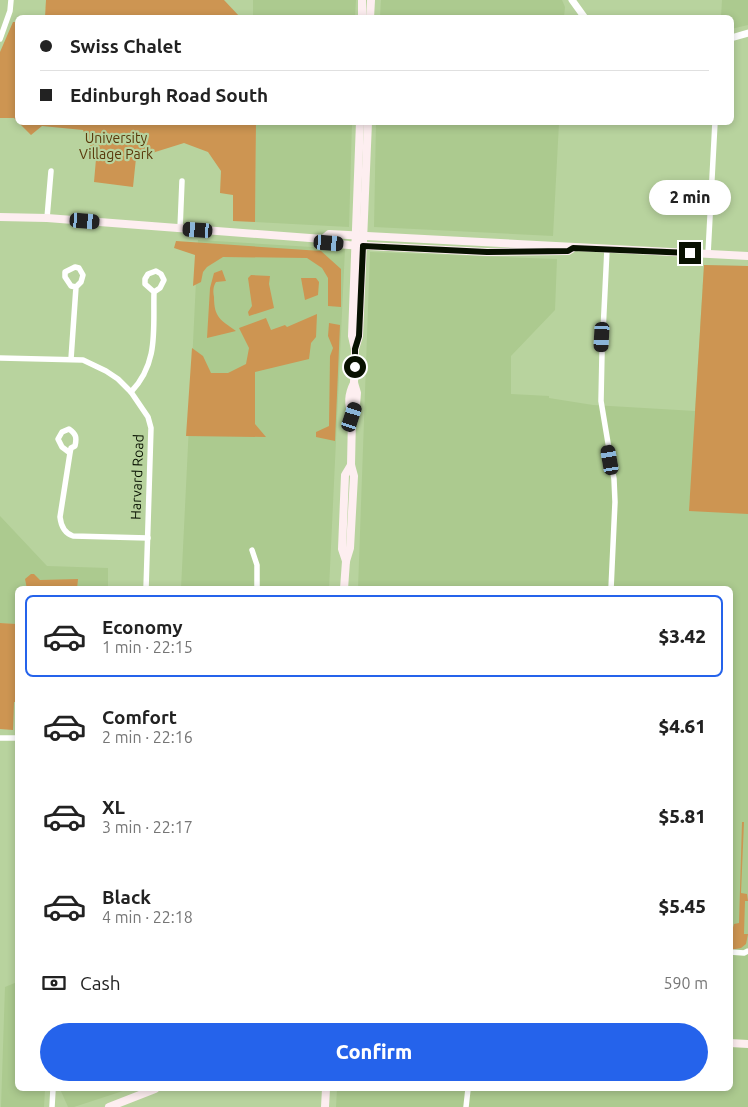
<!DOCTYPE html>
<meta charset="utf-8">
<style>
body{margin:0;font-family:Ubuntu,sans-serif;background:#f2f2f2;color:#222;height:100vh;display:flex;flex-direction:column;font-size:19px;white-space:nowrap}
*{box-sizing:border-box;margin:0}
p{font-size:16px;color:#767676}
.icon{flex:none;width:28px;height:28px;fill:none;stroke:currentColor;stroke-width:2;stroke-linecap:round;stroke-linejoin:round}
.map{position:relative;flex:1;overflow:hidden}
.details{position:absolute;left:15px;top:586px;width:718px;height:505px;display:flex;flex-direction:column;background:#fff;border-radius:8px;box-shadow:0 2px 8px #0003}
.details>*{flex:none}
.guide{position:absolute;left:15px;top:15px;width:719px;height:110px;border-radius:8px;box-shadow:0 2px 8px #0003;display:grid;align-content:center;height:110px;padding:0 25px;background:#fff}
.end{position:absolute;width:22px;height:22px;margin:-11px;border:6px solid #081101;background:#fff;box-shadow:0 0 0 2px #fff}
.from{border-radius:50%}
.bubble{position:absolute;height:35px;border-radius:18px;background:#fff;box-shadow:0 2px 8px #0003;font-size:16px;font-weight:800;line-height:35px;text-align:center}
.car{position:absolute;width:15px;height:30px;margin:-15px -8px;border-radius:6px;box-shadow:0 0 4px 1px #0007;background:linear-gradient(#222 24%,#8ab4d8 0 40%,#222 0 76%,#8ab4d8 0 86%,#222 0)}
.guide b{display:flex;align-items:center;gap:18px;height:48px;font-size:19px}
.guide b+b{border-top:1px solid #e0e0e0}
.guide i{width:12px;height:12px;background:#222}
ul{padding:9px 0 0;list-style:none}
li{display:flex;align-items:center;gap:15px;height:82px;margin:0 10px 8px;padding:0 15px;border:2px solid transparent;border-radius:8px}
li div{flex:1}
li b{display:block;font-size:19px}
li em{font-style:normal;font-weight:800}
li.current{border-color:#2563eb}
li>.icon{width:45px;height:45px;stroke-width:1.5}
.pay{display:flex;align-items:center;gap:12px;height:55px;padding:0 25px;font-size:19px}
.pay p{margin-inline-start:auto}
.button{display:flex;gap:10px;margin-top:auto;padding:10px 25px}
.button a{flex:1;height:58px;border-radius:30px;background:#2563eb;color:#fff;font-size:20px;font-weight:800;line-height:58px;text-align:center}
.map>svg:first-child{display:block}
.built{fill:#acca8f}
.green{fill:#cd9552}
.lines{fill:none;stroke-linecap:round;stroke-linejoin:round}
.minor{stroke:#fff;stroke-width:5.5}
.tertiary{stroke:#fff;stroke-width:7}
.secondary{stroke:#fdeef0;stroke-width:8}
.route{stroke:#081101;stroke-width:6}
.labels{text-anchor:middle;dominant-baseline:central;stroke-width:4.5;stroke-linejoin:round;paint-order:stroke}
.park-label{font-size:14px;fill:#59380a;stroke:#b8d39e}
.street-label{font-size:14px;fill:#081101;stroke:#b8d39e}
</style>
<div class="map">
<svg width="748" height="1107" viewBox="0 0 748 1107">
<rect width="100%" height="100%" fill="#b8d39e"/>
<g class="built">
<path d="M253 0H356L355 17H253Z"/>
<path d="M381 0H562L565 7 564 17H380Z"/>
<path d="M722 0H748V25L731 29V18L721 17Z"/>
<path d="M256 123H352L349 227 255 222Z"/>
<path d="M376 123H559L553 236 374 227Z"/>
<path d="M198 240 345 249 329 589H181Z"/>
<path d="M370 252 557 259 555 310 511 356V394L549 396V398L593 405 695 411 704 265 748 266V1107H336L337 1089H730V589H358Z"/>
<path d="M0 516 47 566 108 568V589H18L17 624 0 623Z"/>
<path d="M17 982 18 1089H45L44 1107H1L5 987Z"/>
<path d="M60 1089H129L74 1107H68Z"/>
</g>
<g class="green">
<path d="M46 0H224L240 17H45Z"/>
<path d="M13 22H18L17 121 14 118H0V52Z"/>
<path d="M19 123H256L255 222 233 221V195L220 193 221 171 208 152 184 143 136 158 133 187 94 182 96 159 83 130 42 126 31 135Z"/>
<path d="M176 241 321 251 341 269V307L328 306V278L322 268 307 258 223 257 207 267 203 272 201 282 193 286 195 255 174 248Z"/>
<path d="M704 265 748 266V514L689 511Z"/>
<path d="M222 270 226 281 216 282C213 287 213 291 214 297 214 318 221 320 236 331L207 338 210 288 214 273Z"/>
<path d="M251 275 270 276 269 284 274 308 249 316 248 312 252 306 248 278Z"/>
<path d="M301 278H316L319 282 318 295 305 300Z"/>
<path d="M317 314 316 337 311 343 309 359 255 372V424L266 437 186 436 192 348 203 356 211 373H228L246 364 249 348 239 328 266 318 271 330 285 325 287 327Z"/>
<path d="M329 323 340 325 335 441 316 437V432L329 426 330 356 333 348 328 336Z"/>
<path d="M31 574H34L40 580 78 579 77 589H27L25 579Z"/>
<path d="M0 623 17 624 18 702H14L13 730 0 729Z"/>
<path d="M742 822H744L741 893 747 894 748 901H745L744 934H748L746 944 741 948 730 950V938L734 924 739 923Z"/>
</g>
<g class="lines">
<g class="minor">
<path d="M0 39 10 11 11 0"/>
<path d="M47 218 51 171"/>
<path d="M180 229 182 181"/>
<path d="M607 249 602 353 601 401 614 479 615 502 611 589"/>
<path d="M708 254 715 122"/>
<path d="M0 358 83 360 106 371 118 379 131 392 148 417 151 428 146 589"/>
<path d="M71 359 76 287 81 282 83 275 79 268 75 267 65 272V277L71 286 76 287"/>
<path d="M131 392C159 363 153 329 154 292L160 288 164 280 161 274 156 271 148 274 145 279V284L154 292"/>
<path d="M70 453 62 447 58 439 62 432 69 429C76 434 77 437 75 446L71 448 70 453 60 517C61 526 64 533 73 536L148 538"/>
<path d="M252 550 257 565V589"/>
<path d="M0 738H18"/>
<path d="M730 952 744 953 748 951"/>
<path d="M52 1107 53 1089"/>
<path d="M466 1107 468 1089"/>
</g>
<g class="tertiary">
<path d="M572 0 585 18"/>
<path d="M731 38 748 33"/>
</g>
<g class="secondary">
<path d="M362 18V0"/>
<path d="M370 18 371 0"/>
<path d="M0 217 47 218 323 239 329 243 349 245 487 252 568 251 573 248"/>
<path d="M323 239 329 234 748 256"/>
<path d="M355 349 359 336 368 122"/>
<path d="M352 416C348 403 348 395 354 383"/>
<path d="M346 561 342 549 345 475 351 465"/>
<path d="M344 589 346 561 350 548 354 476 351 465 352 417 356 405 357 393 354 383 355 349 352 336 360 122"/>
<path d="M730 1043 748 1044"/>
<path d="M109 1107 155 1089"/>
<path d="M325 1107 326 1089"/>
</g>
</g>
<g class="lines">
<path class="route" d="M355 367V349L359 336 363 246 487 252 568 251 573 248 690 253"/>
</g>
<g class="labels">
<g class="park-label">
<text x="116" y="138">University<tspan x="116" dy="16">Village Park</tspan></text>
</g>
<g class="street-label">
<text transform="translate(137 477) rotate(-88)">Harvard Road</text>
</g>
</g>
</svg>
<i class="end from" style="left:355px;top:367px"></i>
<i class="end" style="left:690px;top:253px"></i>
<div class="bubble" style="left:649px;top:180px;width:82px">2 min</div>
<i class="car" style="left:85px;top:221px;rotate:95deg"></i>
<i class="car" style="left:198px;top:230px;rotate:274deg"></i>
<i class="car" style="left:329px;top:243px;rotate:95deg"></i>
<i class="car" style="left:602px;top:337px;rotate:183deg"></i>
<i class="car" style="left:352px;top:417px;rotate:18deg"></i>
<i class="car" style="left:610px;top:460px;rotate:350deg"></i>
<div class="guide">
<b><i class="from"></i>Swiss Chalet</b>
<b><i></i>Edinburgh Road South</b>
</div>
<section class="details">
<ul>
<li class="current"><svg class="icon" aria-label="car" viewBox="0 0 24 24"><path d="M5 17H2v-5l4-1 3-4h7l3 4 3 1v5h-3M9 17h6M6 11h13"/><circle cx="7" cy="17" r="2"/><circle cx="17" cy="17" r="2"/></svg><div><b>Economy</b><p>1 min · 22:15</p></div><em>$3.42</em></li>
<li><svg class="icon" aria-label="car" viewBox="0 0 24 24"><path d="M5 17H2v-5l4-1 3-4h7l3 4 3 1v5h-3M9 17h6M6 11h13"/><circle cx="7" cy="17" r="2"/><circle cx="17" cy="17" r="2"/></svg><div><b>Comfort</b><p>2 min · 22:16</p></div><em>$4.61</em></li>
<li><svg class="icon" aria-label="car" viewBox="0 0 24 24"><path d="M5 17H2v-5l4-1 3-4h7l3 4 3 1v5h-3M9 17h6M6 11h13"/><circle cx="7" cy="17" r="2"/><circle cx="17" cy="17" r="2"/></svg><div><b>XL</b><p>3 min · 22:17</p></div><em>$5.81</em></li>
<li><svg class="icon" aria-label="car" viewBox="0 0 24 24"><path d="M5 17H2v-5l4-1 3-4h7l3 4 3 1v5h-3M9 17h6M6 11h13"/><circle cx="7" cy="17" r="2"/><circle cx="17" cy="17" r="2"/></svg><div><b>Black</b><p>4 min · 22:18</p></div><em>$5.45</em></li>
</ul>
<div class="pay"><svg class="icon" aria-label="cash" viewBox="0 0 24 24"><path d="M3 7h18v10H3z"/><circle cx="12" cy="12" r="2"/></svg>Cash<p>590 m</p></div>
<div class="button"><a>Confirm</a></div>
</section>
</div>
